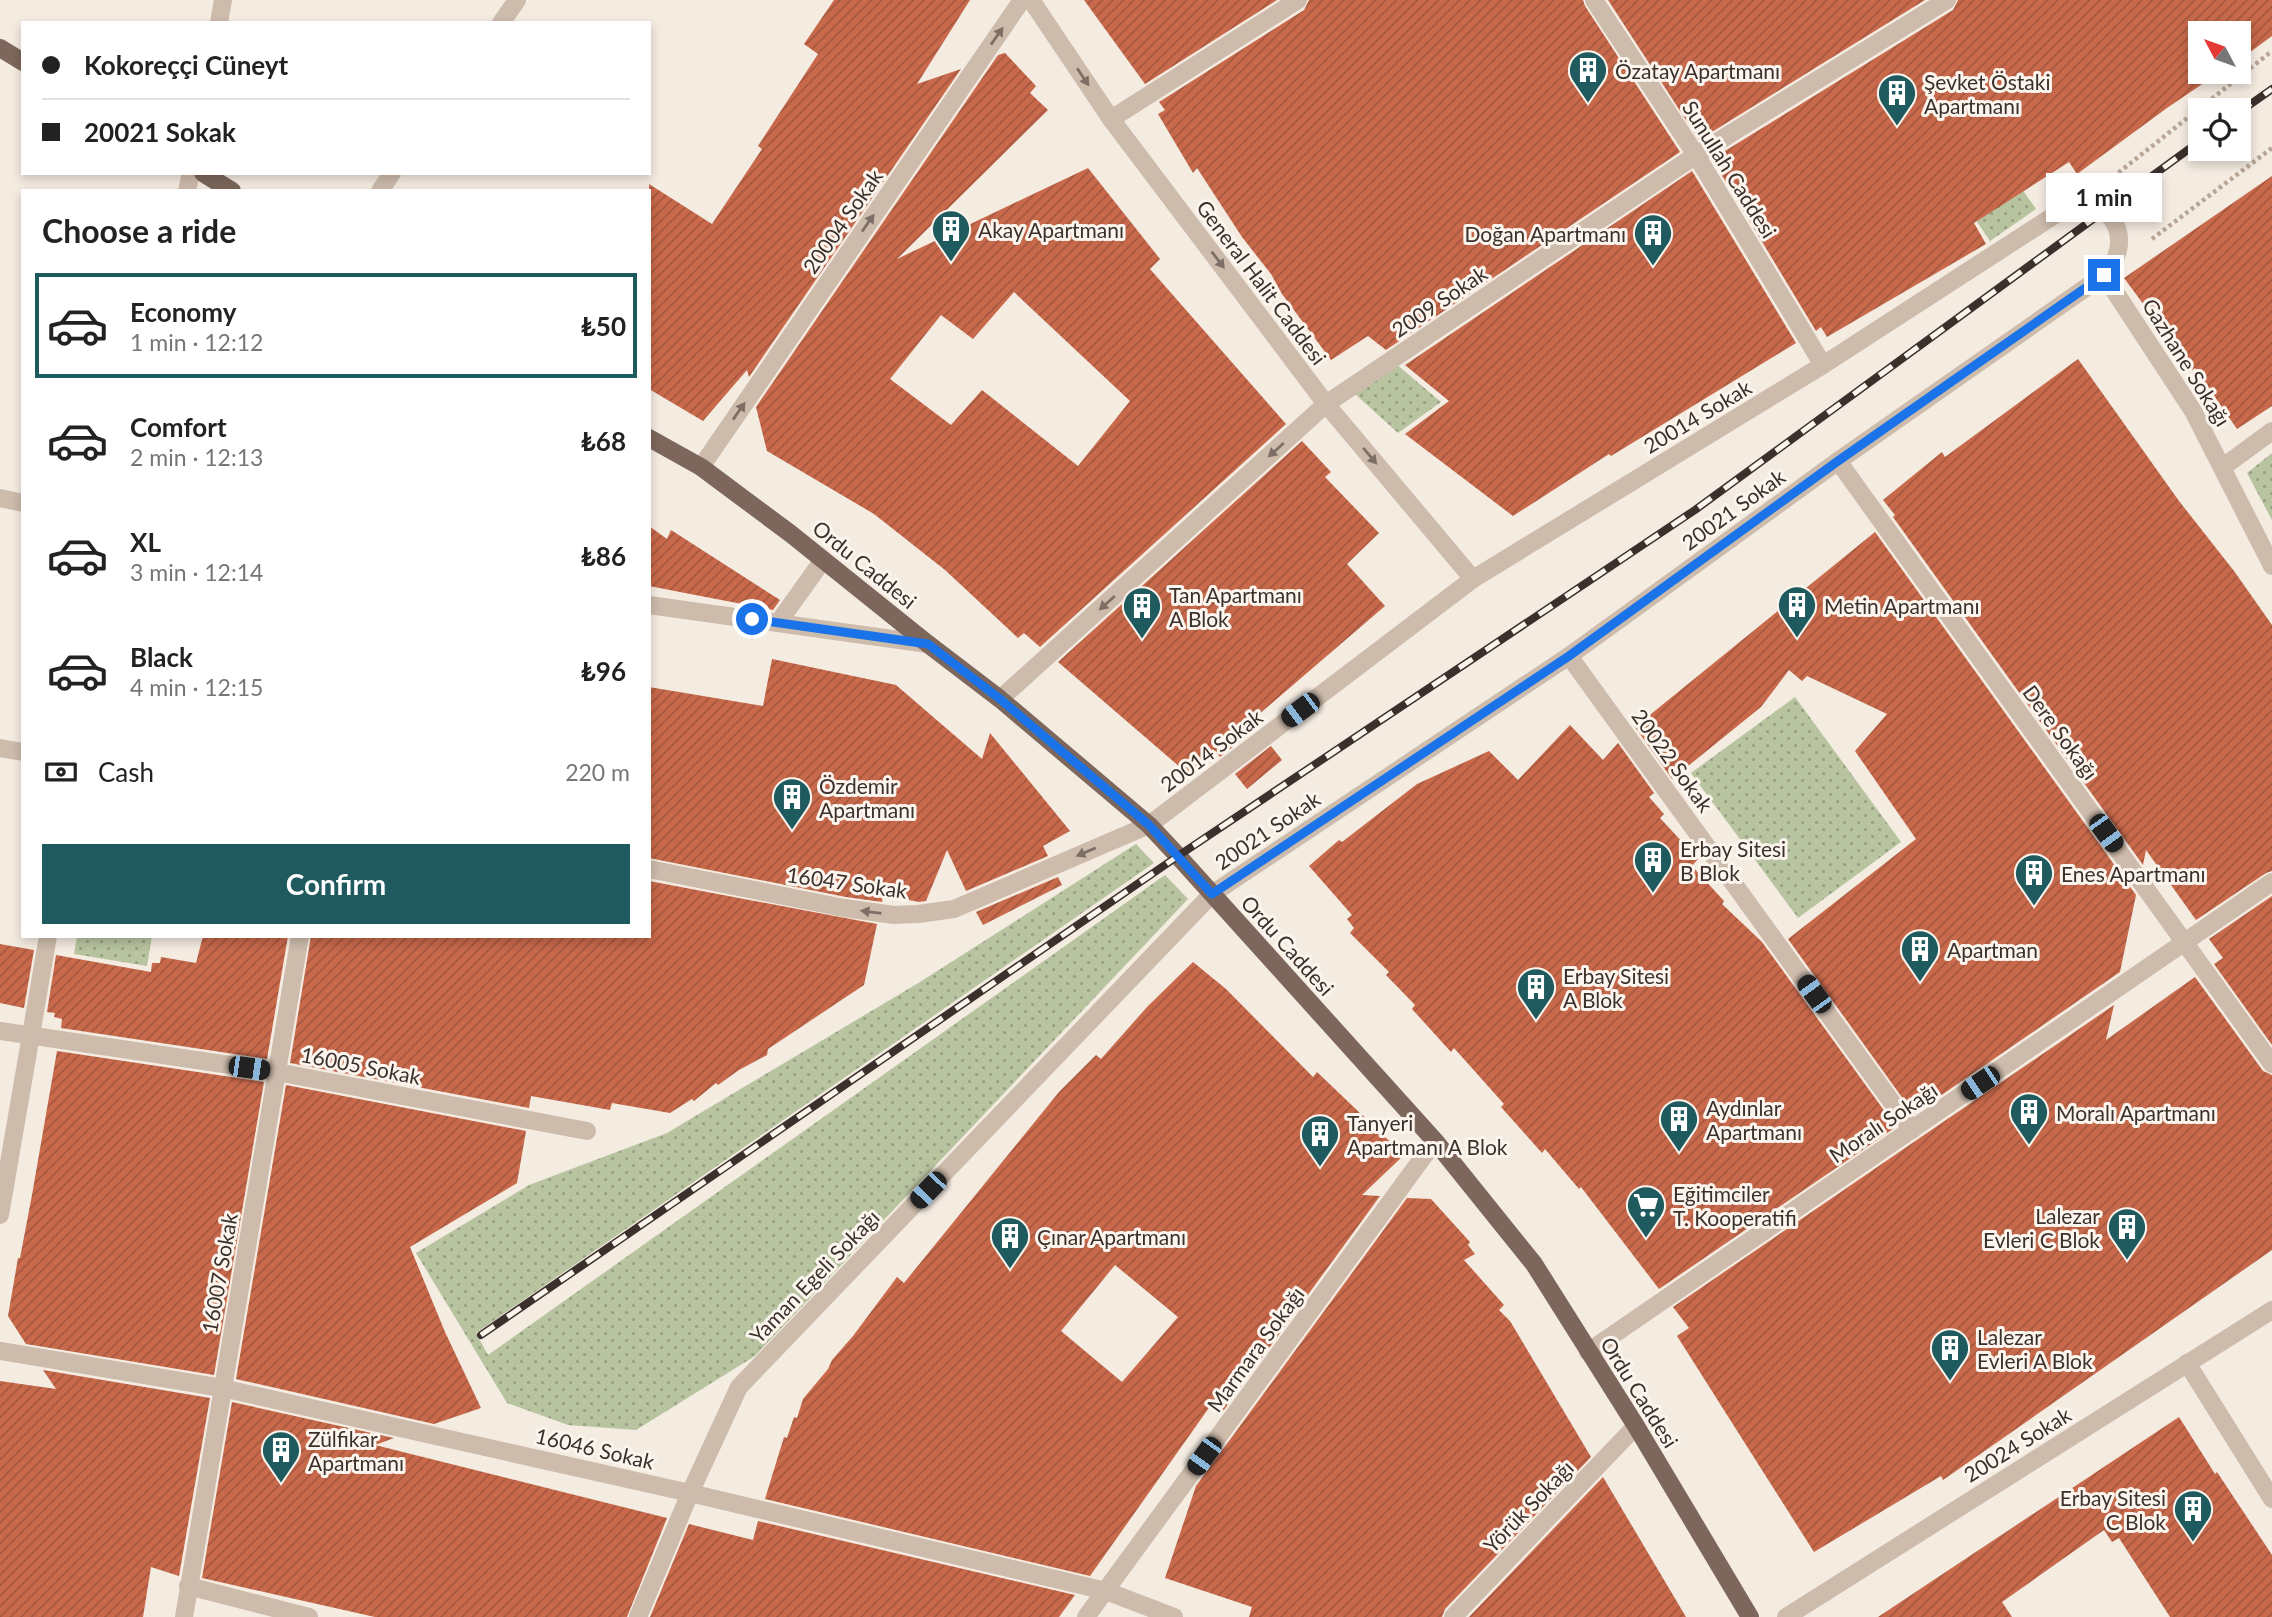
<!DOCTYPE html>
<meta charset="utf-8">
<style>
body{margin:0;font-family:Lato,sans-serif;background:#f2f2f2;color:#222;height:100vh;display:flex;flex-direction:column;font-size:26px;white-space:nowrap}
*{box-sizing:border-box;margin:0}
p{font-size:23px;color:#767676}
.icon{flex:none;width:38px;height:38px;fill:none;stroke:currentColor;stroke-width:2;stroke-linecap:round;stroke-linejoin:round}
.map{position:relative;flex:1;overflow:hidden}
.drawer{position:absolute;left:21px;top:189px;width:630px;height:749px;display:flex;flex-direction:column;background:#fff;border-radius:0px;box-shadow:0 4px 10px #0003}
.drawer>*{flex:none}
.top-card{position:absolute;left:21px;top:21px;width:630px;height:154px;border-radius:0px;box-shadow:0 4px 10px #0003;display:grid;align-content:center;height:154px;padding:0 21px;background:#fff}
.needle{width:46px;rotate:311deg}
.tools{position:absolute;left:2188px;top:21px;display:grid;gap:14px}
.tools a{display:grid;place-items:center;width:63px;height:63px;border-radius:0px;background:#fff;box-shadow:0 4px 10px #0003;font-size:35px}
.end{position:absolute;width:32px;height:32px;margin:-16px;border:9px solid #1a73e8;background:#fff;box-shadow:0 0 0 4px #fff}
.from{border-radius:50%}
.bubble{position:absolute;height:49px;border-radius:0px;background:#fff;box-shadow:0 4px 10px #0003;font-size:23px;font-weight:700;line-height:49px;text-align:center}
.car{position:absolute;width:21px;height:42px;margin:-21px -10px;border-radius:9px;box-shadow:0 0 5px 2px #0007;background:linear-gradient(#222 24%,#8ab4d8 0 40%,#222 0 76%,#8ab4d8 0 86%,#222 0)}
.top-card b{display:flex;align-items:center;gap:24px;height:66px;font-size:26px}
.top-card b+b{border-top:2px solid #e0e0e0}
.top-card i{width:18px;height:18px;background:#222}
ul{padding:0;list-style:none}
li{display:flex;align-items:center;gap:21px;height:105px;margin:0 14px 10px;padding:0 7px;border:4px solid transparent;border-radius:0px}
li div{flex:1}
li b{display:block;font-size:26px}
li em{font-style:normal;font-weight:700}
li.active{border-color:#1f5a5e}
li>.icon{width:63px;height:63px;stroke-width:1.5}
h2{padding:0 21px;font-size:32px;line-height:84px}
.pay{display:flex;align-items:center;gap:18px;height:77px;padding:0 21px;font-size:26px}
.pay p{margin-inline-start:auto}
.cta{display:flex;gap:14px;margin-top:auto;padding:14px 21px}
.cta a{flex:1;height:80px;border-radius:0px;background:#1f5a5e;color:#fff;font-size:28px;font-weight:700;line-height:80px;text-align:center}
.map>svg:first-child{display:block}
.grass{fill:url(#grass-dots)}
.building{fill:url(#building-hatch);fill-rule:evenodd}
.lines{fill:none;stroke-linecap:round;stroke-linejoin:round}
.path{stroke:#b9a596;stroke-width:4.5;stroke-dasharray:3.5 3.5;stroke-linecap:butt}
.service{stroke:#cdbbac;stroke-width:18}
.minor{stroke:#cdbbac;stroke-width:18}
.primary{stroke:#7d675c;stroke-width:18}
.rail-casing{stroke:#3b302b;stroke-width:8}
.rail{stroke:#fbf5ee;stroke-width:5;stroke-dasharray:16;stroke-linecap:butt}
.oneway{fill:#7d6f65}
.route{stroke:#1a73e8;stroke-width:9}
.labels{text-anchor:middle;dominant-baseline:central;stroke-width:6;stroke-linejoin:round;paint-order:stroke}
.poi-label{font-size:21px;fill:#3b302b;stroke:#fbf5ee;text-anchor:start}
.street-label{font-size:21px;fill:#3b302b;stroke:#fbf5ee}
</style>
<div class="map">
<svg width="2272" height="1617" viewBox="0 0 2272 1617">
<defs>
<pattern id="grass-dots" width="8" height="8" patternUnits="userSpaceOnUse" patternTransform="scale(1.75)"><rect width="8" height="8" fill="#b8c4a0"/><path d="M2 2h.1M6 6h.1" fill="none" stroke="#97a083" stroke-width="1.8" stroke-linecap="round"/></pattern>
<pattern id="building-hatch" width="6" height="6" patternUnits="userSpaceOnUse" patternTransform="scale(1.75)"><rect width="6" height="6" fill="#c8694b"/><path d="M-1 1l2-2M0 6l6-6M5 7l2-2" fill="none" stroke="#a4573f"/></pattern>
</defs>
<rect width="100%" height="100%" fill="#f4ebe1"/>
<g class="grass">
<path d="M1997 153 2036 209 1990 241 1952 185Z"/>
<path d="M1396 364 1441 402 1398 433 1355 394Z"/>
<path d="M2272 453V520L2247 473Z"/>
<path d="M1795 697 1901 842 1798 918 1691 773Z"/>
<path d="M1136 844 1154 863 476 1333 488 1355 1165 875 1188 899 755 1356 636 1430 568 1425 507 1403 416 1253 529 1185 667 1133 920 982Z"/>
<path d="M77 936H152L147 966 74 954Z"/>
</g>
<g class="building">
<path d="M834 0H970L917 84 961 69 749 377 747 370 703 421 649 389V184L712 224 762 149 758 146 818 54 804 44Z"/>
<path d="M1084 0H1277L1145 84Z"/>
<path d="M1309 0H1583L1585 6 1680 152 1386 350 1368 336 1331 360 1282 294 1271 274 1242 237 1197 168 1193 173 1158 114 1165 110 1159 102 1304 10Z"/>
<path d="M1608 0H1925L1699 140Z"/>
<path d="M1958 0H2272V36L2238 61V33H2200V72H2220L2167 108 2077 174 2069 162 1974 223 1986 244 1827 337 1821 327 1816 331 1712 159 1953 10Z"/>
<path d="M1005 53 1036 86 1030 93 1048 110 897 259 1088 168 1160 259 1150 269 1286 424 1040 647 1024 633 1018 638 945 570 874 514 767 451 756 407 998 55ZM1014 292 1130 401 1078 466 982 390 951 425 890 379 941 315 973 339Z"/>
<path d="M1692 171 1796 343 1611 456 1609 454 1513 516 1405 434 1449 401 1405 365Z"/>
<path d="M2272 176V406L2237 429 2195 368 2192 370 2124 278Z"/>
<path d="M2078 359 2179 501 2234 571 2272 625V871L2266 873 2196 920 2146 850 2143 865 1893 517 1895 515 1883 500 1942 452 1945 457Z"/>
<path d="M1302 441 1331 472 1325 477 1379 533 1347 564 1385 606 1251 721 1257 728 1220 757 1216 751 1188 774 1058 662Z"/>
<path d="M649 526 667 539 671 530 780 600 773 610 649 586Z"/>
<path d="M1875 532 2136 895 2120 972 1914 1114 1788 939 1916 839 1855 751 1887 714 1807 676 1802 681 1789 670 1761 707 1672 779 1635 727Z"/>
<path d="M772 659 896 685 982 759 990 733 1070 831 1043 846 1048 856 966 891 947 850 926 901 919 902 883 895 882 902 846 897 649 858V687L763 706Z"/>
<path d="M1570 725 1603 760 1618 743 1654 793 1649 797 1664 814 1660 818 1698 859 1692 866 1724 901 1722 904 1762 942 1896 1127 1659 1289 1581 1187 1579 1189 1545 1149 1542 1153 1501 1107 1504 1104 1454 1048 1451 1052 1412 1009 1415 1005 1386 975 1389 972 1350 933 1354 928 1347 919 1352 915 1309 866 1339 840 1342 842 1417 784 1489 751 1518 780Z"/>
<path d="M1271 746 1282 760 1247 789 1235 774Z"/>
<path d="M1058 877 1062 885 983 925 976 912Z"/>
<path d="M649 881 877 924 864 985 768 1049 767 1055 739 1070 718 1085 716 1083 694 1101 692 1099 670 1113 612 1103 610 1110 531 1096 529 1108 290 1063 311 936H649Z"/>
<path d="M2272 896V1045L2214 964 2223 958 2209 939Z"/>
<path d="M203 936H288L267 1059 61 1028 62 1019 54 1017 55 1013 47 1012 56 955 151 972 152 963H160L161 957 196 963Z"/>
<path d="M0 944 34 950 24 1008 0 1003Z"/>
<path d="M1193 962 1226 989 1313 1077 1317 1072 1404 1155 1362 1195 1380 1196 1221 1414 1235 1371 1090 1576 765 1499 784 1437 787 1438 794 1417 797 1418 803 1399 828 1369 832 1360 853 1336 897 1277 904 1283 1059 1092 1096 1055 1101 1059 1147 1007ZM1115 1265 1178 1317 1122 1382 1061 1331Z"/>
<path d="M2195 977 2263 1071 2272 1075V1250L1943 1480 1941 1476 1814 1552 1677 1336 1689 1328 1673 1307 2114 1005 2106 1040Z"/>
<path d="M57 1051 264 1082 214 1375 26 1344 8 1316 18 1258H20L32 1195Z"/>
<path d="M286 1085 526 1131 517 1183 410 1247 445 1332 481 1408 434 1424 236 1379Z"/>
<path d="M1407 1198 1431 1199 1470 1242 1468 1245 1475 1254 1464 1260 1504 1305 1499 1310 1510 1321 1591 1457 1445 1609 1442 1617H1249L1252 1607 1165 1578 1196 1486Z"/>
<path d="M43 1370 210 1398 179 1576 151 1567 143 1617H0V1381L56 1389Z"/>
<path d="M232 1402 394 1438 375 1445 667 1518 627 1617H375L202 1578Z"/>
<path d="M2179 1417 2215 1474 2217 1472 2272 1555V1617H2170L2119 1538 2112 1542 2104 1530 2002 1602 2012 1617H1878Z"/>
<path d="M1603 1477 1686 1617H1469Z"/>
<path d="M758 1521 1075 1595 1059 1617H650L689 1524 753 1540Z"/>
</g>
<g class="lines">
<g class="path">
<path d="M2113 177 2272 51"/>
<path d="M2152 239 2272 148"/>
</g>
<g class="service">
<path d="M1594 0 1696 155 1823 365"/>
<path d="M219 23 223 0"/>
<path d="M1111 119 1298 0"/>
<path d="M187 191 191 173"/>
<path d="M2104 275 2193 411 2272 566"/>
<path d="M1838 461 2272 1064"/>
<path d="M701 467 1022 0"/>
<path d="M2223 467 2272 431"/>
<path d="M1473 579 1326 404 1696 155 1947 0"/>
<path d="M778 623 823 560"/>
<path d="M1569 656 1912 1130"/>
<path d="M0 748 23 752"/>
<path d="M649 869 844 908 894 915 918 914 954 909 1149 825 1473 579 1823 365 2067 207C2114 195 2136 242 2104 275L1838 461 1569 656 1212 894"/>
<path d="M0 1031 277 1072 587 1131"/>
<path d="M0 1215 48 936"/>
<path d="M0 1351 222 1388 690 1493 1106 1591 1174 1617"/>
<path d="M2187 1363 2272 1499"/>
<path d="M188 1586 309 1617"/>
<path d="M1086 1617 1435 1141"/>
<path d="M1453 1617 1636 1426"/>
<path d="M1786 1617 2272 1310"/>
</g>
<g class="minor">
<path d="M501 23 517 0"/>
<path d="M380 191 392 173"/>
<path d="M0 498 23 503"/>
<path d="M649 605 928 644"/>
<path d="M1000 699 1326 404 1111 119 1031 0"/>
<path d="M1588 1352 2272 882"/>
<path d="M184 1617 300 936"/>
<path d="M638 1617 690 1493 739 1387 1212 894"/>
</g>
<g class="primary">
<path d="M0 48 23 62"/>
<path d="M203 173 232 191"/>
<path d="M649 438 701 467 791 534 928 644 1000 699 1149 825 1178 856 1435 1141 1534 1264 1636 1426 1750 1617"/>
</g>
<g class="rail-casing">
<g id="rail">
<path d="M2238 113 2272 89"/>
<path d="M481 1335 1178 856 1695 510 2200 141"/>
</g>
</g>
<use href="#rail" class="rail"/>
</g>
<defs><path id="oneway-solid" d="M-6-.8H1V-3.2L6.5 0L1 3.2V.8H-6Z" transform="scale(1.75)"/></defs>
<g class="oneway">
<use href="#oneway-solid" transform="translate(997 36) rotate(-55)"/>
<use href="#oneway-solid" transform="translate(1083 77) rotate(56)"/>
<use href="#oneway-solid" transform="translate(868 223) rotate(-55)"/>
<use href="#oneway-solid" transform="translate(1218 260) rotate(53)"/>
<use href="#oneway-solid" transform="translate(739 411) rotate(-55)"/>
<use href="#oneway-solid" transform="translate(1276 450) rotate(138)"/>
<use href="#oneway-solid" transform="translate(1370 456) rotate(50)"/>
<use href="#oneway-solid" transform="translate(1107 603) rotate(138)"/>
<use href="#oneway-solid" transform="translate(1086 852) rotate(157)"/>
<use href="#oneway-solid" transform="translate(871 912) rotate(-173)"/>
</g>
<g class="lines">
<path class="route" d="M752 619 928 644 1000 699 1149 825 1212 894 1569 656 1838 461 2104 275"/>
</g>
<defs>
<g id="building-pin" transform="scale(2.0125)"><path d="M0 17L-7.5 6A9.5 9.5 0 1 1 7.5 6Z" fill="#1f5a5e" stroke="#fbf5ee"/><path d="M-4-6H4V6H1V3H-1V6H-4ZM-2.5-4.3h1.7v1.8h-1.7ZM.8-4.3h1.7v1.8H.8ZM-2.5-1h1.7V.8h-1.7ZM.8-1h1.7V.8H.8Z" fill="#fff"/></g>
<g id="supermarket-pin" transform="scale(2.0125)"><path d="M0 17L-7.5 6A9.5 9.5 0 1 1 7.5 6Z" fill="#1f5a5e" stroke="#fbf5ee"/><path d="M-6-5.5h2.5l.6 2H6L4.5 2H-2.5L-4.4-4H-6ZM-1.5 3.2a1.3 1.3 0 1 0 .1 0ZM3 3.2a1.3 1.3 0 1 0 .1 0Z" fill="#fff"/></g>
</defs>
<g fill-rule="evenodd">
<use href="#building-pin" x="1588" y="70"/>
<use href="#building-pin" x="1897" y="93"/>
<use href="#building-pin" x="951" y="229"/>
<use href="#building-pin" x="1653" y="233"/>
<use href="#building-pin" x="1797" y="605"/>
<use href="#building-pin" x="1142" y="606"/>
<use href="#building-pin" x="792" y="797"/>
<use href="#building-pin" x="1653" y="860"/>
<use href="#building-pin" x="2034" y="873"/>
<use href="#building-pin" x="1920" y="949"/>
<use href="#building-pin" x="1536" y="987"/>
<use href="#building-pin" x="2029" y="1112"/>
<use href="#building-pin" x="1679" y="1119"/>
<use href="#building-pin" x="1320" y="1134"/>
<use href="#supermarket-pin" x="1646" y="1205"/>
<use href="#building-pin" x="2127" y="1227"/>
<use href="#building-pin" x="1010" y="1236"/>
<use href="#building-pin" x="1950" y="1348"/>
<use href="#building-pin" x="281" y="1450"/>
<use href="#building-pin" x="2193" y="1509"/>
</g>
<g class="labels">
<g class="poi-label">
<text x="1615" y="70">Özatay Apartmanı</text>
<text x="1924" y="81">Şevket Östaki<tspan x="1924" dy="24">Apartmanı</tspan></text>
<text x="978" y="229">Akay Apartmanı</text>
<text x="1626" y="233" text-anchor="end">Doğan Apartmanı</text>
<text x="1169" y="594">Tan Apartmanı<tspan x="1169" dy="24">A Blok</tspan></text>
<text x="1824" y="605">Metin Apartmanı</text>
<text x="819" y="785">Özdemir<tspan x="819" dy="24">Apartmanı</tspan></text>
<text x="1680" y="848">Erbay Sitesi<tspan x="1680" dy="24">B Blok</tspan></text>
<text x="2061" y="873">Enes Apartmanı</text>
<text x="1947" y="949">Apartman</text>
<text x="1563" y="975">Erbay Sitesi<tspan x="1563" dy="24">A Blok</tspan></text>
<text x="1706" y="1107">Aydınlar<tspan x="1706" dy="24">Apartmanı</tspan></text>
<text x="2056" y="1112">Moralı Apartmanı</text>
<text x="1347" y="1122">Tanyeri<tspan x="1347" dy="24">Apartmanı A Blok</tspan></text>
<text x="1673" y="1193">Eğitimciler<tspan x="1673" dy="24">T. Kooperatifi</tspan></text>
<text x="2100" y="1215" text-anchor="end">Lalezar<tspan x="2100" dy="24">Evleri C Blok</tspan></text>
<text x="1037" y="1236">Çınar Apartmanı</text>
<text x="1977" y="1336">Lalezar<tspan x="1977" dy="24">Evleri A Blok</tspan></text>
<text x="308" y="1438">Zülfikar<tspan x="308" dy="24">Apartmanı</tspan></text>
<text x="2166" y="1497" text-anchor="end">Erbay Sitesi<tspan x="2166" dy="24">C Blok</tspan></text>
</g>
<g class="street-label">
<text transform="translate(1730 169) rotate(58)">Sunullah Caddesi</text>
<text transform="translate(842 221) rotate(-55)">20004 Sokak</text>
<text transform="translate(1262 282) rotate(53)">General Halit Caddesi</text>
<text transform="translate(1439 301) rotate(-34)">2009 Sokak</text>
<text transform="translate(2187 362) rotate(58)">Gazhane Sokağı</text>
<text transform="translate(1697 416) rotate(-31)">20014 Sokak</text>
<text transform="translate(1733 509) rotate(-36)">20021 Sokak</text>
<text transform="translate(865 564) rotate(39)">Ordu Caddesi</text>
<text transform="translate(2061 732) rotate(54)">Dere Sokağı</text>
<text transform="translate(1211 750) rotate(-37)">20014 Sokak</text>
<text transform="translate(1673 760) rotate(54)">20022 Sokak</text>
<text transform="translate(1267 830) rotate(-34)">20021 Sokak</text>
<text transform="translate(847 882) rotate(8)">16047 Sokak</text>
<text transform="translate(1288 945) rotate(48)">Ordu Caddesi</text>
<text transform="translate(361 1065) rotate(11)">16005 Sokak</text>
<text transform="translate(1883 1122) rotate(-34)">Moralı Sokağı</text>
<text transform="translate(219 1273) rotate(-80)">16007 Sokak</text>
<text transform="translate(814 1276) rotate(-46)">Yaman Egeli Sokağı</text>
<text transform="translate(1255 1349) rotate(-54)">Marmara Sokağı</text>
<text transform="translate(1640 1392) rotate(58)">Ordu Caddesi</text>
<text transform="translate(2017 1444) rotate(-32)">20024 Sokak</text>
<text transform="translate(595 1448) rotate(13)">16046 Sokak</text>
<text transform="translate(1528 1506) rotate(-46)">Yörük Sokağı</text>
</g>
</g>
</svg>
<div class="tools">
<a><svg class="needle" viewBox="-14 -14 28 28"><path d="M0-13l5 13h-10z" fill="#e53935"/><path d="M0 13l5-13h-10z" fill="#767676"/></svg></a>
<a><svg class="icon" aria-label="locate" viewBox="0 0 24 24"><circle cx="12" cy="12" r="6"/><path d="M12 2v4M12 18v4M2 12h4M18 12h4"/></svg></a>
</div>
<i class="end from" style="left:752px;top:619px"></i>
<i class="end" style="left:2104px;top:275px"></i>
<div class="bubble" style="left:2046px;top:173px;width:116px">1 min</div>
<i class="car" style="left:1300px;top:710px;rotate:233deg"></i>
<i class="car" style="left:2106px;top:833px;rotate:144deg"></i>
<i class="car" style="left:1814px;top:994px;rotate:324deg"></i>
<i class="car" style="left:249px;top:1068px;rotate:98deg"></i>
<i class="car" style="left:1980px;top:1083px;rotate:236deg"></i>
<i class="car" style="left:928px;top:1190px;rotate:224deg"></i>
<i class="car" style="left:1204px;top:1456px;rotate:216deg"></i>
<div class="top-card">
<b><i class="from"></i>Kokoreççi Cüneyt</b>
<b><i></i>20021 Sokak</b>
</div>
<section class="drawer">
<h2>Choose a ride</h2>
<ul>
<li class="active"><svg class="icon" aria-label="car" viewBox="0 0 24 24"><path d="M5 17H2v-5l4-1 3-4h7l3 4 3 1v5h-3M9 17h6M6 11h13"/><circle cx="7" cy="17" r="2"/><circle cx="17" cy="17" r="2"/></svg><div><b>Economy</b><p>1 min · 12:12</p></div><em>₺50</em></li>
<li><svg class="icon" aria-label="car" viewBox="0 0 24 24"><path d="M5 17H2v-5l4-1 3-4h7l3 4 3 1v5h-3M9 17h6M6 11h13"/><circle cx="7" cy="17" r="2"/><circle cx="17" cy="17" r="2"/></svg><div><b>Comfort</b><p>2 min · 12:13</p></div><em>₺68</em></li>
<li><svg class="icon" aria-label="car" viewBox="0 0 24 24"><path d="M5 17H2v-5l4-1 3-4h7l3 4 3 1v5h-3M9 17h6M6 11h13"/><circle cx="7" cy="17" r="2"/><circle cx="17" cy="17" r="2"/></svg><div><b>XL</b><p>3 min · 12:14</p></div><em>₺86</em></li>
<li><svg class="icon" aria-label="car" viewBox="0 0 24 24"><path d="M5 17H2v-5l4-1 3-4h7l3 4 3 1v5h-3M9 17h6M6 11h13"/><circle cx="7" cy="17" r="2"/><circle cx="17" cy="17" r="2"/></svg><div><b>Black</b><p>4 min · 12:15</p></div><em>₺96</em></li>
</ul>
<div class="pay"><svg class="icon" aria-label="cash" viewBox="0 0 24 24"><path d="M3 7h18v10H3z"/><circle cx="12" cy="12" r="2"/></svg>Cash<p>220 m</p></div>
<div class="cta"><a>Confirm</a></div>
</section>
</div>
